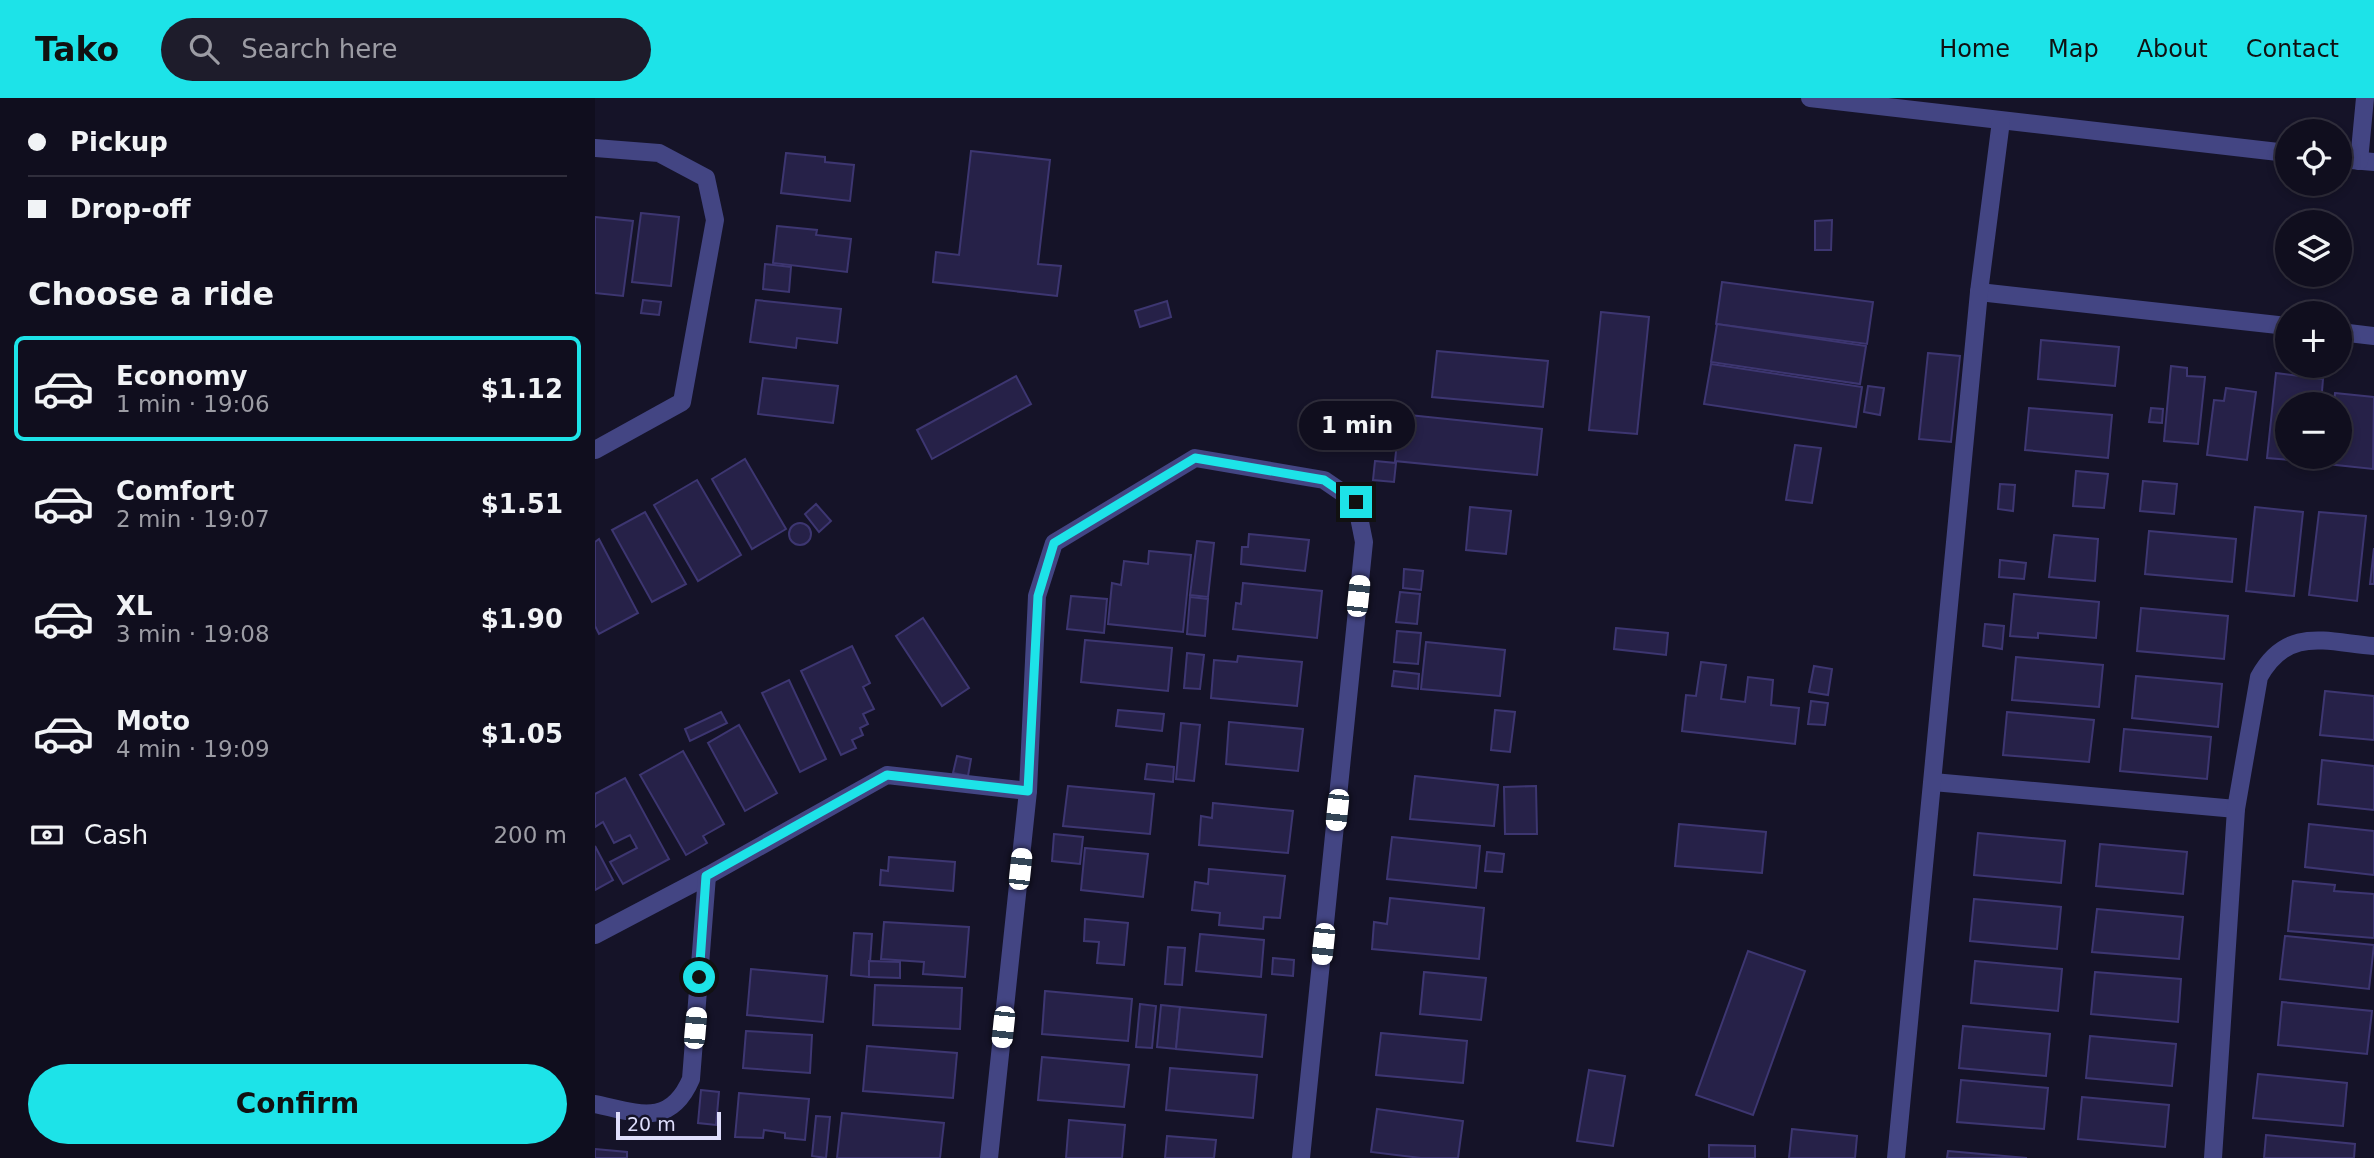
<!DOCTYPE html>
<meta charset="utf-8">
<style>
body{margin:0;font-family:"DejaVu Sans",sans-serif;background:#1e1c2b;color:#f1f3f6;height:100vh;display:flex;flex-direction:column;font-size:26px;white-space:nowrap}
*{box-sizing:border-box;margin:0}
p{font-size:23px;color:#9c9ca4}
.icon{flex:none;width:38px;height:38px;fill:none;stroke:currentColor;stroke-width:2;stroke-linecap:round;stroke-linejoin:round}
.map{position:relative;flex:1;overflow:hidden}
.drawer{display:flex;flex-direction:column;background:#100e1e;width:595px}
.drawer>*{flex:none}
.banner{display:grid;align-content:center;height:154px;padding:0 28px;background:#100e1e}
.fabs{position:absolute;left:1680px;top:21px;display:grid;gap:14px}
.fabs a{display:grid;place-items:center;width:77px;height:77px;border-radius:50%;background:#100e1e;box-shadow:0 4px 10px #0003,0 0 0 2px #302e3c;font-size:35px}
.scale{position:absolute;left:21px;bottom:18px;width:105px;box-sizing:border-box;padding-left:7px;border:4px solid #dfdefc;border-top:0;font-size:19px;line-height:24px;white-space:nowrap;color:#dfdefc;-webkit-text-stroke:5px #151328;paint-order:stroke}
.end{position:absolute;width:32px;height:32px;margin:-16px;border:9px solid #1de3e8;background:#111;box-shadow:0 0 0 4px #111}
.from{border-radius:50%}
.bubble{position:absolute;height:49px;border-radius:24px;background:#100e1e;box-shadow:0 4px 10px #0003,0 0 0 2px #302e3c;font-size:23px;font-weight:600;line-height:49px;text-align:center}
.car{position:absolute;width:21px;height:42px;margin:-21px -10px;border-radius:9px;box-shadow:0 0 5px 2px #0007;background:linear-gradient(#fff 24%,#345 0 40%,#fff 0 76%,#345 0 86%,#fff 0)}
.banner b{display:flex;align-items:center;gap:24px;height:66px;font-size:26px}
.banner b+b{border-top:2px solid #302e3c}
.banner i{width:18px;height:18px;background:#f1f3f6}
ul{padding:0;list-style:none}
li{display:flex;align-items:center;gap:21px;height:105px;margin:0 14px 10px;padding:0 14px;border:4px solid transparent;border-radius:10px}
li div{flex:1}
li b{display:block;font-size:26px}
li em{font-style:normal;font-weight:600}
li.active{border-color:#1de3e8}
li>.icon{width:63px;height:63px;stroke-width:1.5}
h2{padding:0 28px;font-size:32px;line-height:84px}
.pay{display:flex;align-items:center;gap:18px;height:77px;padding:0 28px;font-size:26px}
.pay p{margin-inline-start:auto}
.button{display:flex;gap:14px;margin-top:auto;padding:14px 28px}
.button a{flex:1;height:80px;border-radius:42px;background:#1de3e8;color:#111;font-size:28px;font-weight:600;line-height:80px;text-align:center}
header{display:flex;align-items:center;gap:42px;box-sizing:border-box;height:98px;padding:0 35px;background:#1de3e8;color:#111}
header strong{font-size:33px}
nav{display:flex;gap:38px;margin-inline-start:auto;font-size:24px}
.search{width:490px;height:63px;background:#1e1c2b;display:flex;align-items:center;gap:18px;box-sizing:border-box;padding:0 24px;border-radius:38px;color:#9c9ca4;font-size:26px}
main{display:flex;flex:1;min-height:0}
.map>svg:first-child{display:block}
.building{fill:#262148;stroke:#3d3671;stroke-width:2}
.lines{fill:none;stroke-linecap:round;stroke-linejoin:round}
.minor{stroke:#434583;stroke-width:18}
.route{stroke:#1de3e8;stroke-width:9}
</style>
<header>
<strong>Tako</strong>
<div class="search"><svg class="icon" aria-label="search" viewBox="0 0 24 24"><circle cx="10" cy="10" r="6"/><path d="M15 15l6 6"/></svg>Search here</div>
<nav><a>Home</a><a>Map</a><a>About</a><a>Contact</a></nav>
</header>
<main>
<section class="drawer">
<div class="banner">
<b><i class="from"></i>Pickup</b>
<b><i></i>Drop-off</b>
</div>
<h2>Choose a ride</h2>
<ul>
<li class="active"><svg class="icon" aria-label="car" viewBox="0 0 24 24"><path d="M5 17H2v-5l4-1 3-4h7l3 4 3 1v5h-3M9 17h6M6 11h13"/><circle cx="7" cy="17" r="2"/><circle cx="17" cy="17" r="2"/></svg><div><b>Economy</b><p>1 min · 19:06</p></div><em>$1.12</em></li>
<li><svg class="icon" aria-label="car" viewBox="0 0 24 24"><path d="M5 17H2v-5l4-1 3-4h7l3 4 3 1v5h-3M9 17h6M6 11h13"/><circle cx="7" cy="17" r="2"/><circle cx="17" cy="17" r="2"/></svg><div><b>Comfort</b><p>2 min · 19:07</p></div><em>$1.51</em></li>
<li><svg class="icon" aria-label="car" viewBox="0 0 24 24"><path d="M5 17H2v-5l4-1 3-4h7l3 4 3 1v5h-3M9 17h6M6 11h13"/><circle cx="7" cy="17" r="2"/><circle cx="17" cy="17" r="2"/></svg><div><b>XL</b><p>3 min · 19:08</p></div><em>$1.90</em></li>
<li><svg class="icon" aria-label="car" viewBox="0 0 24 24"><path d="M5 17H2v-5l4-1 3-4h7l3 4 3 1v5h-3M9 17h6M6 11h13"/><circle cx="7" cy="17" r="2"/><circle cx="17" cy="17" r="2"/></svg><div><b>Moto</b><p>4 min · 19:09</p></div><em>$1.05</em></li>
</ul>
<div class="pay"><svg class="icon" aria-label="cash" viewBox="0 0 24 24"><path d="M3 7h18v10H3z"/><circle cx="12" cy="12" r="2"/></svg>Cash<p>200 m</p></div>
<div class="button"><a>Confirm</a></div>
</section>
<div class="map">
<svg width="1779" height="1060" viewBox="0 0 1779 1060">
<rect width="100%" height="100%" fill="#151328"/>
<g class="building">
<path d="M376 53 455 62 443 166 466 168 462 198 338 184 341 154 364 157Z"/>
<path d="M191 55 230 59V64L259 67 255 103 186 95Z"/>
<path d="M46 115 84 119 76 188 37 184Z"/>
<path d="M0 119 38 123 28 198 0 195Z"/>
<path d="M1237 122 1236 152H1220V123Z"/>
<path d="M182 128 222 132 221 137 256 141 252 174 178 165Z"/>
<path d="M170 166 196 169 194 194 168 191Z"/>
<path d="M1127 184 1278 204 1272 246 1121 226Z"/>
<path d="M48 202 66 204 64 217 46 215Z"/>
<path d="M161 202 246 211 242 245 202 240 201 250 155 244Z"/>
<path d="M572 203 576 219 545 229 540 213Z"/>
<path d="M1006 214 1054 219 1042 336 994 332Z"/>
<path d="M1122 226 1271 248 1265 286 1116 264Z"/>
<path d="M1446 242 1524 249 1520 288 1443 281Z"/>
<path d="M842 253 953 263 948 309 837 299Z"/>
<path d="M1333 255 1365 258 1356 344 1324 341Z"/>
<path d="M1116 266 1267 289 1261 329 1109 306Z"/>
<path d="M1576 268 1592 270V278L1610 279 1603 346 1569 343Z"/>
<path d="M1681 275 1728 281 1726 306H1692V359H1720L1719 364 1672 360Z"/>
<path d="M421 278 436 306 337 361 322 332Z"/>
<path d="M168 280 243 288 238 325 163 316Z"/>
<path d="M1273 288 1289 290 1285 317 1269 314Z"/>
<path d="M1631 290 1661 294 1652 362 1612 357 1619 302 1629 303Z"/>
<path d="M1740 295 1779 299 1778 371 1732 366V359H1745V306H1739Z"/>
<path d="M1434 310 1517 317 1513 360 1430 352Z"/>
<path d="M1556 310 1568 311 1567 325 1554 324Z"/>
<path d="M814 317 947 331 942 377 800 363 804 325 813 326Z"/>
<path d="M1200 347 1226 350 1217 405 1191 402Z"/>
<path d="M150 361 191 431 157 451 117 381Z"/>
<path d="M780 363 801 365 799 384 778 382Z"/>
<path d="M1481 373 1513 376 1509 410 1478 408Z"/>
<path d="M102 382 146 457 103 483 59 407Z"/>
<path d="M1548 383 1582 386 1579 416 1545 413Z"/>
<path d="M1405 386 1420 387 1418 413 1403 411Z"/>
<path d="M221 406 236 423 224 434 210 416Z"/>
<path d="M875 409 916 413 911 456 871 452Z"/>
<path d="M1660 409 1708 414 1699 498 1651 493Z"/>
<path d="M50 414 91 486 57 504 17 432Z"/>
<path d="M1724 414 1771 418 1762 503 1714 497Z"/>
<circle cx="205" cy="436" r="11"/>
<path d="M1554 433 1641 441 1637 484 1550 476Z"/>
<path d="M654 436 714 442 710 473 646 466 647 449H653Z"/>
<path d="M1459 437 1503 441 1500 483 1454 479Z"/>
<path d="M4 441 43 515 4 536 0 528V444Z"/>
<path d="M602 443 619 445 613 499 595 497Z"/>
<path d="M1779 450V486H1775Z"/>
<path d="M554 453 596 457 588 534 513 526 517 485 526 487 529 463 553 466Z"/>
<path d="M1405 462 1431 465 1429 481 1404 479Z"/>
<path d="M809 471 828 473 826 492 808 490Z"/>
<path d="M648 485 727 493 722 540 638 531 641 505 646 506Z"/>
<path d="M805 494 825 496 822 526 801 524Z"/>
<path d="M1419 496 1504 504 1501 540 1443 535V540L1415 538Z"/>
<path d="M476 498 512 501 509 535 472 531Z"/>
<path d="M595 499 613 501 610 538 592 536Z"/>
<path d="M1546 510 1633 518 1629 561 1542 553Z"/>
<path d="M328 520 374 590 347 608 301 538Z"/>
<path d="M1390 526 1409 528 1407 551 1388 548Z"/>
<path d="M1021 530 1073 535 1071 557 1019 551Z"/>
<path d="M802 533 826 535 823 566 799 564Z"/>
<path d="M490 542 577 550 573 593 486 584Z"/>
<path d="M831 544 910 552 905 598 826 591Z"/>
<path d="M257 548 275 585 268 589 279 611 268 616 273 626 265 630 268 637 257 642 261 650 246 657 206 573Z"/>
<path d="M592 555 609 557 605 591 589 590Z"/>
<path d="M643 558 707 564 702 608 616 600 619 562 642 564Z"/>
<path d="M1421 559 1508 567 1504 609 1417 602Z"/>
<path d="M1106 564 1131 567 1126 601 1150 604 1153 579 1178 582 1176 607 1204 610 1200 646 1087 633 1091 597 1101 598Z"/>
<path d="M1219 568 1237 571 1233 597 1214 594Z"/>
<path d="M799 573 824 576 823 591 797 588Z"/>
<path d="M1541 578 1627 586 1623 629 1537 620Z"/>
<path d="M194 582 231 661 205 674 167 595Z"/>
<path d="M1730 593 1779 598V642L1725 637Z"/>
<path d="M1216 603 1233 605 1230 627 1213 626Z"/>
<path d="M523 612 569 616 567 633 521 628Z"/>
<path d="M900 612 920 614 915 654 896 652Z"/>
<path d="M126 614 132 625 95 643 90 631Z"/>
<path d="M1412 614 1499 622 1494 664 1408 657Z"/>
<path d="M634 624 708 631 703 673 631 666Z"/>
<path d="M586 625 605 627 599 683 581 681Z"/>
<path d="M144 627 182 695 150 713 113 645Z"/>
<path d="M1529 631 1616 639 1612 681 1525 673Z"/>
<path d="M88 653 129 726 108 738 112 745 91 757 45 677Z"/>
<path d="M362 658 376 661 373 678 358 675Z"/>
<path d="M1727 662 1779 668V712L1723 706Z"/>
<path d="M552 666 579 669 578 684 550 681Z"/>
<path d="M820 678 903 687 899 728 815 721Z"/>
<path d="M30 680 74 761 28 786 15 764 42 750 35 737 19 745 8 724 0 729V696Z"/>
<path d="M473 688 559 696 555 736 468 728Z"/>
<path d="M941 688 942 736H910L909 689Z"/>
<path d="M618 705 698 713 693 755 604 747 606 718 617 720Z"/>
<path d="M1084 726 1171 734 1167 775 1080 768Z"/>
<path d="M1714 726 1779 733V777L1710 769Z"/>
<path d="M1383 735 1470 743 1466 785 1379 777Z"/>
<path d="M459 736 488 739 485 766 457 763Z"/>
<path d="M797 739 885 748 881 790 792 781Z"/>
<path d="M1505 746 1592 754 1588 796 1501 788Z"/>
<path d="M0 748 18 782 0 792Z"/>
<path d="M490 750 553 756 548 799 486 792Z"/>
<path d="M892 754 909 756 907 774 890 773Z"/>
<path d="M294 759 360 764 358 793 285 787 286 772 293 773Z"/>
<path d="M614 771 690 778 685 820 669 819 668 831 624 827 625 815 597 812 600 784 613 786Z"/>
<path d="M1698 783 1740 787 1739 793 1779 796V840L1693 833Z"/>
<path d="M795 800 889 810 884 861 777 851 779 824 792 826Z"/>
<path d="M1379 801 1466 809 1462 851 1375 843Z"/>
<path d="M1502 811 1588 819 1584 861 1497 854Z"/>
<path d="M490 821 533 825 529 867 502 865 504 844 489 843Z"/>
<path d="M289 824 374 829 370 879 328 876 329 864 286 861Z"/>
<path d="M259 835 277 836 274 879 256 877Z"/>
<path d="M605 836 669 842 666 879 601 873Z"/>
<path d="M1690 838 1779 847 1774 891 1685 881Z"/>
<path d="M573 849 590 850 587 887 570 886Z"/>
<path d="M1153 853 1210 873 1158 1017 1101 997Z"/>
<path d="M678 860 699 862 698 878 677 876Z"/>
<path d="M274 863 305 864V880L274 879Z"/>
<path d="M1380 863 1467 871 1463 913 1376 905Z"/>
<path d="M156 871 232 878 228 924 152 917Z"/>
<path d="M829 874 891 880 886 922 825 916Z"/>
<path d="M1500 874 1586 881 1583 924 1496 916Z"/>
<path d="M280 887 367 890 365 931 278 927Z"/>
<path d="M450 893 537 901 533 943 447 936Z"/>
<path d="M1687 904 1777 913 1772 956 1683 947Z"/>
<path d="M545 906 561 908 557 950 541 949Z"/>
<path d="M566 907 585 909 581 951 562 949Z"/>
<path d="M585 909 671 917 667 959 581 951Z"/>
<path d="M1368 928 1455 936 1451 978 1364 970Z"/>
<path d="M151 933 217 937 215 975 148 970Z"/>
<path d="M786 935 872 943 868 985 781 977Z"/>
<path d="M1495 938 1581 946 1577 988 1491 980Z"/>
<path d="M272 948 362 955 358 1000 268 993Z"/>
<path d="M447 959 534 967 529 1009 443 1002Z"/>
<path d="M575 970 662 977 658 1020 571 1012Z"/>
<path d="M994 972 1030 978 1018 1048 982 1043Z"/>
<path d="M1663 976 1752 985 1748 1028 1658 1020Z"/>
<path d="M1366 982 1453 990 1449 1031 1362 1024Z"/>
<path d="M106 992 124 994 121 1027 103 1025Z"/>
<path d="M144 995 214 1001 210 1042 190 1040V1035L169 1032 168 1040 140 1039Z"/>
<path d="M1487 999 1574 1007 1570 1049 1483 1041Z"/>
<path d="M782 1011 868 1023 863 1060H826L776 1054Z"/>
<path d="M247 1015 349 1025 345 1060H242Z"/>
<path d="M221 1018 235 1019 231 1060 217 1058Z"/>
<path d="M474 1022 530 1027 527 1060H471Z"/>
<path d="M1197 1031 1262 1038 1260 1060H1194Z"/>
<path d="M1671 1037 1760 1046 1759 1060H1669Z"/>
<path d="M572 1038 621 1042 619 1060H570Z"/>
<path d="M1114 1047 1160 1048V1060H1114Z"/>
<path d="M0 1051 32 1054V1060H0Z"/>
<path d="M1353 1053 1432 1060H1352Z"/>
</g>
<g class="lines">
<g class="minor">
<path d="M1215 0 1692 55"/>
<path d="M0 50 64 55 111 80 120 122 87 304 0 352"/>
<path d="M1745 61 1779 64"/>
<path d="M1764 63 1770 0"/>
<path d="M1384 194 1692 228"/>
<path d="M1745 234 1779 238"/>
<path d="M1338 684 1641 711"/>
<path d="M0 837 112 778 292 677 433 693"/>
<path d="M0 1006C42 1015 75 1030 96 981L112 778"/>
<path d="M394 1060 433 693 442 498 459 445 600 360 729 382 761 404 769 444 706 1060"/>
<path d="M1301 1060 1384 194 1406 23"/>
<path d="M1618 1060 1641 711 1664 579C1692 528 1730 544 1779 548"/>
</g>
</g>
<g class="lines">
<path class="route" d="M104 879 111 778 292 677 433 693 443 498 459 445 600 360 729 382 761 404"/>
</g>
</svg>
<div class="fabs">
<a><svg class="icon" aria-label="locate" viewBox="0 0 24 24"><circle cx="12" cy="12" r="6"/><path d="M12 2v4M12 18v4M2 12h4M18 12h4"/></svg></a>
<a><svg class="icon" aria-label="layers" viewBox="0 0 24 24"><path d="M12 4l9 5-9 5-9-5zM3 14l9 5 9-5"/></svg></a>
<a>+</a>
<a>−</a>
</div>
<div class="scale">20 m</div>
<i class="end from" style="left:104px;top:879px"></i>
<i class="end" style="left:761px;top:404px"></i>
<div class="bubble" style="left:704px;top:303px;width:116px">1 min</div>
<i class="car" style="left:763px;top:498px;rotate:6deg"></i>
<i class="car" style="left:742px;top:712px;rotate:186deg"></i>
<i class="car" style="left:425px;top:771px;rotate:6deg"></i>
<i class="car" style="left:728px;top:846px;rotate:186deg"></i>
<i class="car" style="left:408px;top:929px;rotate:186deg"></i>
<i class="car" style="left:100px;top:930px;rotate:5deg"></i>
</div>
</main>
